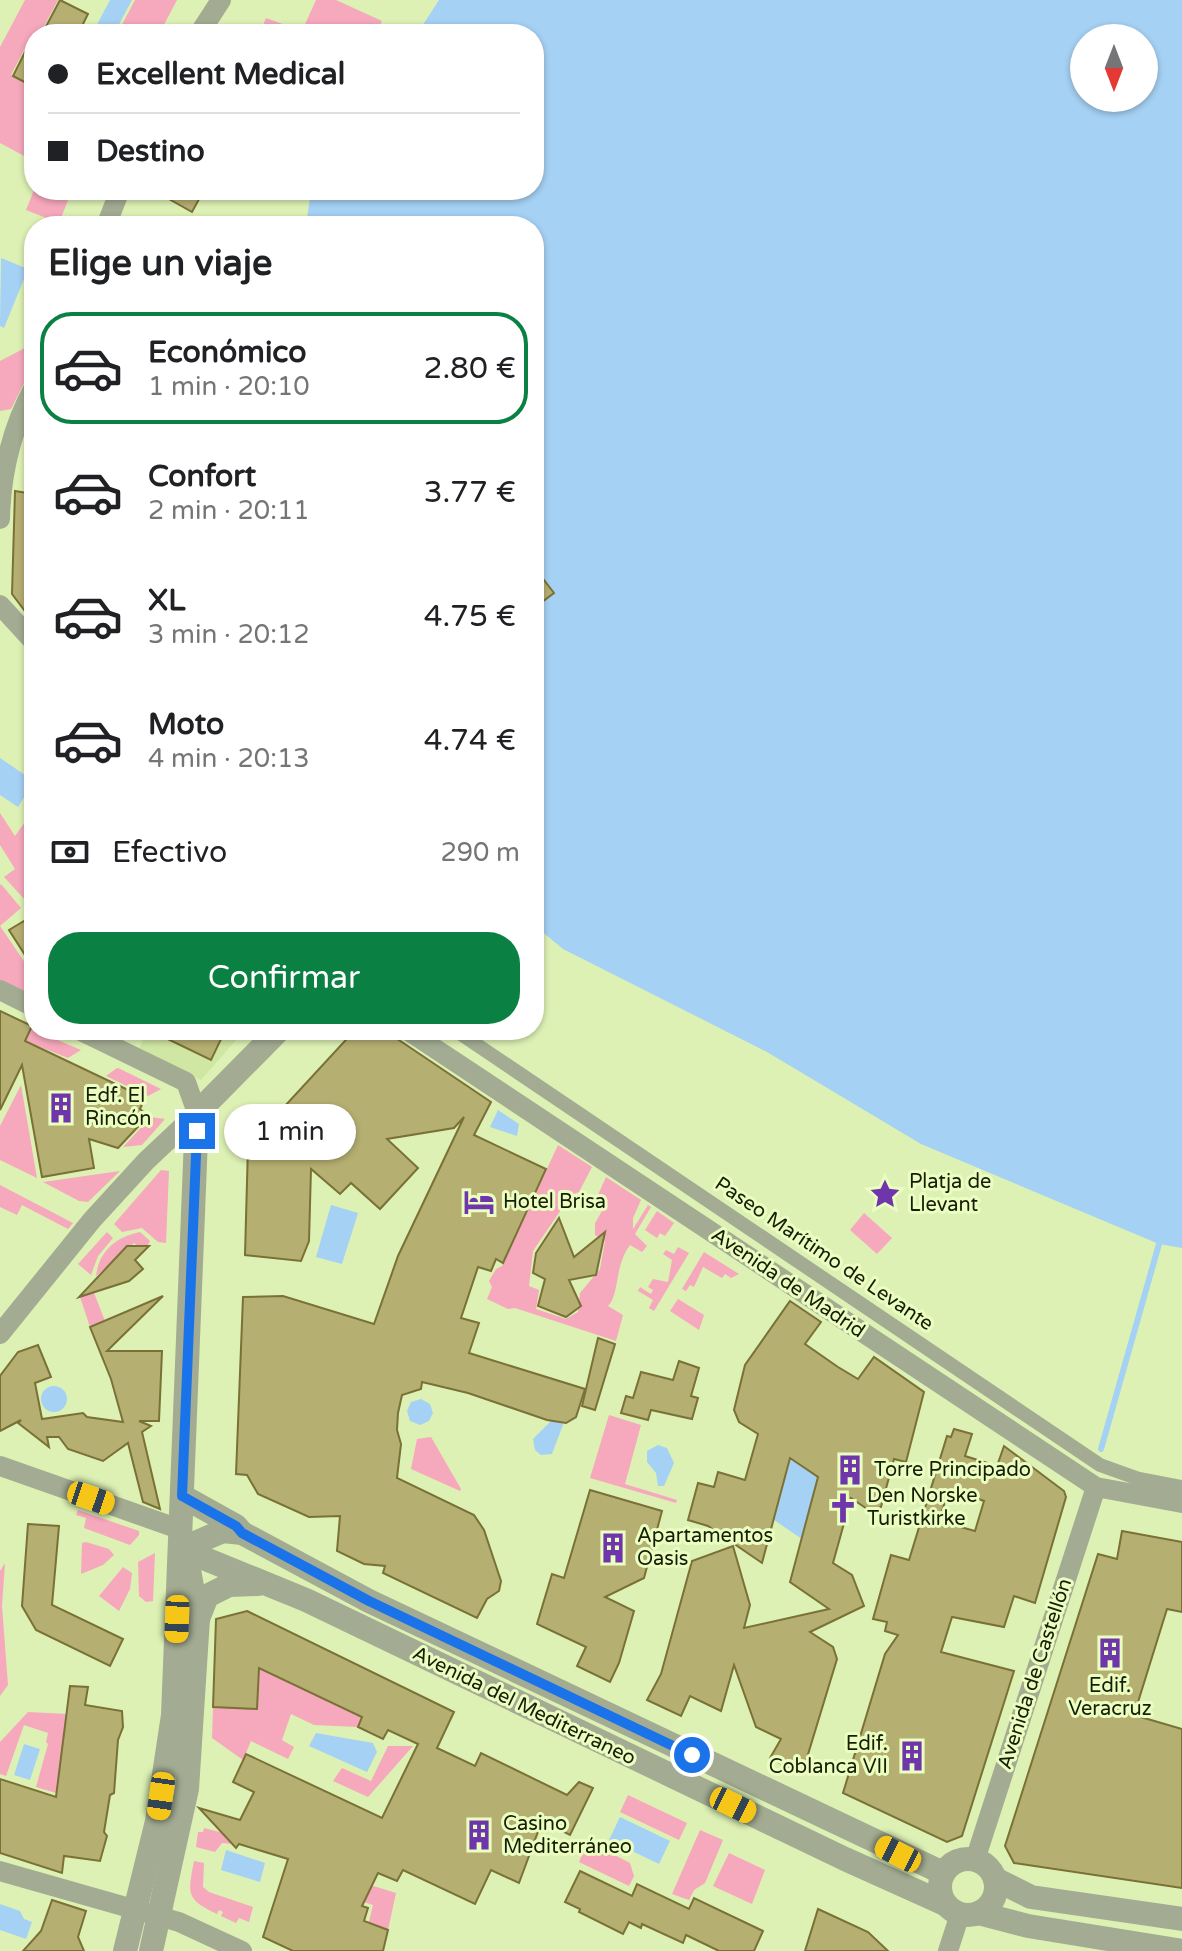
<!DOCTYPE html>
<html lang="es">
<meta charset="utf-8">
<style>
body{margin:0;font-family:"Varela Round",sans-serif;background:#f2f2f2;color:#202124;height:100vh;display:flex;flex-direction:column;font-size:30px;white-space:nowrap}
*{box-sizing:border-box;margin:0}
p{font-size:26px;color:#757577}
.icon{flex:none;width:44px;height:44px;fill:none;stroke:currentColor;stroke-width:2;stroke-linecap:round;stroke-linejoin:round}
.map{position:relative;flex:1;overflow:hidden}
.side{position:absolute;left:24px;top:216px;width:520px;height:824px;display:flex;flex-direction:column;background:#fff;border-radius:32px;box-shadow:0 2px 6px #0004}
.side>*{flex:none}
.guide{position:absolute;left:24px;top:24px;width:520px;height:176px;border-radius:32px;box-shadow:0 2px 6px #0004;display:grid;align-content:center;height:176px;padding:0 24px;background:#fff}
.needle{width:52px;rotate:180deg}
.controls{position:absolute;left:1070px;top:24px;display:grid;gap:16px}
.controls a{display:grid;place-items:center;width:88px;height:88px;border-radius:50%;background:#fff;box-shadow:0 2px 6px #0004;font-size:40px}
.end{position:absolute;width:36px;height:36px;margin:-18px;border:10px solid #1a73e8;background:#fff;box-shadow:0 0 0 4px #fff}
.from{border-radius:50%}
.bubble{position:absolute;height:56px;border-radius:28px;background:#fff;box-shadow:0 2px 6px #0004;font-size:26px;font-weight:600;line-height:56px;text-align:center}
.car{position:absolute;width:24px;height:48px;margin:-24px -12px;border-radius:10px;box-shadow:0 0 6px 2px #0007;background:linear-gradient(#f5c518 24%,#345 0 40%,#f5c518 0 76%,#345 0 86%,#f5c518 0)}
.guide b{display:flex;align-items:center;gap:28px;height:76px;font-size:30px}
.guide b+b{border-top:2px solid #e0e0e0}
.guide i{width:20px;height:20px;background:#202124}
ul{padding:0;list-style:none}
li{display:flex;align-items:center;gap:24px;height:112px;margin:0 16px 12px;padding:0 8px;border:4px solid transparent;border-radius:32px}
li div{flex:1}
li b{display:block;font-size:30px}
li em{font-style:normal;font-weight:600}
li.current{border-color:#0b8043}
li>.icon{width:72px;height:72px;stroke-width:1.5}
h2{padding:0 24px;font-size:36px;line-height:96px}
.pay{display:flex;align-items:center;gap:20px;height:88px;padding:0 24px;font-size:30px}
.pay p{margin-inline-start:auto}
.action{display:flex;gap:16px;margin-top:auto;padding:16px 24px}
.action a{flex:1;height:92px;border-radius:32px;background:#0b8043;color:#fff;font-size:32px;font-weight:600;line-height:92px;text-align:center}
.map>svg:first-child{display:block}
.built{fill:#d0e6a3}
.green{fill:#f6a8bc}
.water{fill:#a5d1f4;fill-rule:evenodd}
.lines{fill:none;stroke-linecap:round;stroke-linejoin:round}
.stream{stroke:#a5d1f4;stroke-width:6}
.building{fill:#b6af72;stroke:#797135;stroke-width:2;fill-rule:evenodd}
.pedestrian{stroke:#a3ac92;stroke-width:14}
.minor{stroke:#a3ac92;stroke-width:20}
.tertiary{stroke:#a3ac92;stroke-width:24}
.route{stroke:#1a73e8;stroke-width:10}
.labels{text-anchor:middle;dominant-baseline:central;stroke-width:6;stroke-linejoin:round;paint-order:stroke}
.poi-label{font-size:20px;fill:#171d06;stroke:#ebfec1;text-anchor:start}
.street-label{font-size:20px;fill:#171d06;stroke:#ebfec1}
</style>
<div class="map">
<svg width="1182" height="1951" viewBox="0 0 1182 1951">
<rect width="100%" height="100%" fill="#ddf1b4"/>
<path class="built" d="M148 1030H245L201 1080 139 1048Z"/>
<g class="green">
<path d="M25 0H58L40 34H34L31 52 24 50 11 75 34 87V143L28 158 0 143V47Z"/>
<path d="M135 0H177L159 34H117Z"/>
<path d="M316 0H336L382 21 376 34H272L261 30 266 18 302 31Z"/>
<path d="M34 190H72L59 223 26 210Z"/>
<path d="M34 334V363L11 409 0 411V361L23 349Z"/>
<path d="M32 812 34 839 25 853 34 866V900L26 901 4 877 15 869 0 845V813L15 836Z"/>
<path d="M1 884 21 908 0 926V886Z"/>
<path d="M0 926 34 976V997L0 980Z"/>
<path d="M32 1026 34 1030 81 1050 68 1058 25 1041Z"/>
<path d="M117 1068H118L161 1089 148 1096 106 1076Z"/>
<path d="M21 1085 37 1178 0 1160V1126Z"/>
<path d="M151 1117 165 1119 142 1145 123 1147Z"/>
<path d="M558 1145 592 1167 579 1192 571 1195 533 1251 529 1286 539 1290 536 1309 566 1319 578 1312 580 1293 600 1269 605 1241 595 1235V1223L602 1211 597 1197 606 1177 641 1200 633 1218V1229L648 1205 651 1207 635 1234 647 1246 642 1252 630 1245C614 1266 620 1294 608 1306L623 1315 616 1341 515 1308 508 1309 487 1299 492 1287 489 1281 496 1269 502 1266Z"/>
<path d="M161 1170 169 1171 166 1243 158 1242 142 1228 122 1232 114 1224Z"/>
<path d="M120 1171 88 1202 79 1201 43 1182Z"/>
<path d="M0 1185 73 1223 68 1229 22 1205 17 1215 0 1207Z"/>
<path d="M657 1211 674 1223 665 1236 660 1233 657 1238 645 1230Z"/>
<path d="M864 1213 892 1238 877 1254 850 1230Z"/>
<path d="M107 1232 113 1238 98 1256 91 1275 78 1264Z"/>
<path d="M140 1232 150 1241 144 1252 134 1243 96 1276C99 1251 116 1237 140 1232Z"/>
<path d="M678 1247 689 1253 654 1311 649 1308 653 1300 638 1291 640 1287 651 1294 653 1290 648 1287 653 1279 668 1282 672 1260 663 1254 666 1250 674 1254Z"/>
<path d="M704 1252 739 1274 731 1278 725 1274 722 1278 703 1267 694 1287 690 1285 686 1291 682 1289Z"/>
<path d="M94 1293 105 1321 90 1327 80 1297Z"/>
<path d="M678 1299 704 1315 699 1330 670 1311Z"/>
<path d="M609 1415 641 1425 625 1484 677 1500 676 1503 590 1478Z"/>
<path d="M431 1437 461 1489 460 1491 411 1469 417 1439Z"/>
<path d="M78 1510 139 1531V1535L130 1545 84 1528 86 1518 76 1515Z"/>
<path d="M86 1542 109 1549 114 1555 103 1565 81 1574 82 1543Z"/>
<path d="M155 1553 153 1601 146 1602 139 1596 138 1562Z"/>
<path d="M5 1563 2 1606 8 1685 0 1696V1571Z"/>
<path d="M123 1567 132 1573 130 1589 119 1611 99 1596Z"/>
<path d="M259 1668 362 1717 358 1727 314 1725 291 1714 282 1740 294 1747 288 1759 251 1741 243 1760 212 1738 213 1707 257 1708Z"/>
<path d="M28 1712 67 1714 56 1793 36 1787 48 1744 46 1742 48 1733 24 1725 6 1776 0 1774V1742Z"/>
<path d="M388 1746H413L368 1797 333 1781 342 1768 371 1781Z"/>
<path d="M628 1795 687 1823 679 1840 620 1812Z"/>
<path d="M204 1828 231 1835 233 1844 222 1843 215 1852 196 1847 198 1832H203Z"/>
<path d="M700 1830 723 1840 705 1883 694 1890 689 1900 672 1894Z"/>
<path d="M588 1841 630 1863 634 1876 629 1886 579 1862Z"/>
<path d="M729 1853 765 1870 752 1904 713 1886Z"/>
<path d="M194 1861 204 1863 203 1887 209 1892 253 1907 249 1922 239 1918 236 1923 221 1916 223 1912 219 1910 217 1914C185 1899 188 1893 194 1861Z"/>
<path d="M309 1866 396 1893 388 1930 383 1928 365 1938 373 1905 304 1883Z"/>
</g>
<g class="water">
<path d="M110 0H132L114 34H92Z"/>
<path d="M439 0H1182V1248L1159 1244 921 1144 767 1052 563 949 534 925V226H306L311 190H534V34H417ZM1084 38H1144V98H1084Z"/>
<path d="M1 258 28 269 4 328 0 326Z"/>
<path d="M0 758 34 781 18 807 0 795Z"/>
<path d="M498 1110 519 1124 517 1136 490 1127Z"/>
<path d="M331 1205 358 1213 342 1264 316 1257Z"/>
<circle cx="54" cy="1399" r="13"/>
<path d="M421 1399 430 1404 433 1413 429 1421 420 1425 410 1421 407 1411 411 1402Z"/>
<path d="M554 1418 564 1422 552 1454 541 1455 535 1450 533 1439Z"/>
<path d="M658 1445 667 1448 674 1463 664 1486H658L656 1473 647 1462V1451Z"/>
<path d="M790 1458 818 1477 802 1539 774 1520Z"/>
<path d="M316 1733 373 1743 377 1752 367 1772 309 1746Z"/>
<path d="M24 1744 40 1749 30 1780 14 1775Z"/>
<path d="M620 1817 670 1841 659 1864 609 1840Z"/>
<path d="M226 1850 265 1863 260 1882 221 1870Z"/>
<path d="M0 1904 20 1911 24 1919 32 1922 26 1939 0 1930Z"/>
</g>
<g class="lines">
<path class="stream" d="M1101 1449 1159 1244"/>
</g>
<g class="building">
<path d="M60 0 88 14 78 34H42Z"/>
<path d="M34 34V87L13 76Z"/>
<path d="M153 190H204L192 212Z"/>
<path d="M15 491 34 494V623L12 594Z"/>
<path d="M534 567 554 593 534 608Z"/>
<path d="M34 915V969L9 930Z"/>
<path d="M0 1011 32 1026 25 1041 145 1098 140 1109 148 1116 118 1148 89 1139 94 1168 42 1177 22 1065 0 1110Z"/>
<path d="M149 1030H213L223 1035 211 1060Z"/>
<path d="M355 1030H384L491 1102 474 1135 546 1169 503 1263 496 1259 491 1271 478 1267 461 1318 479 1323 469 1353 585 1389 576 1417 566 1423 547 1420 468 1393 422 1382 421 1389 402 1395 398 1413 397 1430 401 1444 397 1478 474 1515 484 1530 501 1581 499 1591 487 1599 477 1618 383 1573 385 1566 364 1564 337 1551 340 1516 309 1517 258 1494 247 1475 236 1474 243 1297 283 1296 374 1324 398 1256 464 1117 454 1128 387 1139 418 1168 380 1209 351 1183 340 1194 311 1169 309 1241 301 1261 245 1255 248 1146Z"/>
<path d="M559 1218 574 1257 605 1232 596 1275 569 1280 581 1306 566 1317 538 1306 545 1279 533 1273 536 1253Z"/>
<path d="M127 1246H149L135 1260 143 1269 129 1281 79 1297Z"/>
<path d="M163 1296 107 1351H162L159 1421H139L151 1426 142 1432 160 1509 143 1502 128 1443 103 1461 68 1449 59 1437H47L49 1447 18 1423 21 1420 0 1431V1376L18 1352 38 1345 51 1377 35 1383 42 1419 83 1413 87 1417 123 1422 111 1379 90 1327Z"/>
<path d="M790 1301 821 1322 805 1344 838 1367 858 1379 874 1357 924 1392 906 1462 894 1459 881 1507 870 1511 851 1498 833 1563 852 1575 864 1606 810 1632 833 1647 837 1659 802 1774 770 1758 781 1739 756 1727 734 1665 721 1711 690 1696 681 1716 647 1700 661 1674 692 1561 733 1546 750 1605 744 1628 829 1609 790 1582 818 1477 790 1458 762 1563 708 1526 688 1520 698 1483 714 1487 718 1472 745 1480 758 1434 739 1422 734 1410 745 1365Z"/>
<path d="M598 1338 615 1344 595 1410 582 1406Z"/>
<path d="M679 1361 699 1368 691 1396 698 1398 692 1419 651 1410 648 1420 621 1413 626 1396 633 1398 641 1372 673 1380Z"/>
<path d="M954 1429 972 1434 965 1456 997 1466 1004 1446 1064 1491 1066 1497 1035 1603 1014 1596 1004 1627 952 1617 941 1652 1014 1671 962 1836 947 1842 843 1793 885 1654 898 1635 885 1631 887 1622 873 1619 891 1555 909 1560 947 1436 951 1437ZM949 1489 984 1501 975 1531 939 1521Z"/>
<path d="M590 1490 662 1511 644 1578 605 1597 634 1611 619 1663 610 1682 577 1666 586 1647 537 1624 552 1574 564 1578Z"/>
<path d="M28 1524 59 1526 52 1605 123 1639 110 1666 36 1630 22 1606Z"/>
<path d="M1122 1531 1182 1542V1612L1167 1609 1134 1715 1182 1729V1888L1014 1863 1005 1846 1098 1554 1117 1559Z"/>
<path d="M247 1611 454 1712 437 1748 475 1766 481 1753 567 1795 579 1782 593 1788 570 1835 542 1821 519 1883 491 1870 475 1904 403 1870 397 1881 378 1873 362 1906 368 1908 364 1921 388 1930 383 1951H293L263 1937 288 1859 239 1844 236 1848 199 1808 240 1820 254 1792 233 1782 246 1754 382 1818 418 1744 388 1730 383 1739 358 1727 362 1717 259 1668 257 1709 213 1707 216 1619Z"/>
<path d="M70 1686 88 1687 85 1705 122 1711 123 1727 118 1740 114 1793 110 1795 104 1832 107 1836 100 1861 64 1856 62 1873 0 1853V1779L56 1797Z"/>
<path d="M580 1871 632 1896 637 1884 689 1909 694 1898 763 1931 754 1951H719L686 1935 683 1943 642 1924 641 1928 629 1922 623 1934 579 1912 580 1909 565 1902Z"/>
<path d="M52 1900 86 1911 78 1937 84 1951H23L41 1931Z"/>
<path d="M818 1909 868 1932 888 1951H805Z"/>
</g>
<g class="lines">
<path class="pedestrian" d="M455 1030 1100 1465 1139 1479 1182 1487"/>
<g class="minor">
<path d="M199 34 221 0"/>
<path d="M106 226 120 190"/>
<path d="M0 519C1 472 12 428 34 387"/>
<path d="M0 605 34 642"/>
<path d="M0 990 34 1007"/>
<path d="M407 1030 1096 1487 1182 1503"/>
<path d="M0 1334 92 1220 146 1161 197 1113 186 1082 79 1030"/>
<path d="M0 1466 182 1530"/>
<path d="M975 1860 1096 1487"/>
<path d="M0 1871 179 1922 242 1951"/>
<path d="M948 1951 960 1914"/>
</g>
<g class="tertiary">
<path d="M182 1496 236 1526 242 1533"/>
<path d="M181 1549 223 1531 242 1533 369 1601 943 1873"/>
<path d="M181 1549 306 1600 845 1859 945 1904"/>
<path d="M198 1619 207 1596 229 1585 258 1584"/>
<circle cx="968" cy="1887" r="28"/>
<path d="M995 1879 1031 1897 1182 1919"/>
<path d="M978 1913 1028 1926 1182 1951"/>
<path d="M125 1951 157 1821 173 1715 197 1113 279 1030"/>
<path d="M151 1951 187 1789 198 1619 189 1570"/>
</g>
</g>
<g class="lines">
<path class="route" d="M197 1131 182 1496 236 1526 242 1533 369 1601 692 1755"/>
</g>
<defs>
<g id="building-bare" transform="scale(2.4)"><path d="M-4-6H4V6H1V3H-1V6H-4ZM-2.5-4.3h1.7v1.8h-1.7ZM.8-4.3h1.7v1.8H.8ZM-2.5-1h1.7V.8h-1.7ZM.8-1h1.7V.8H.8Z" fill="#6f35ab" stroke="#ebfec1" stroke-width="2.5" paint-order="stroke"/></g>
<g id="sight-bare" transform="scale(2.4)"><path d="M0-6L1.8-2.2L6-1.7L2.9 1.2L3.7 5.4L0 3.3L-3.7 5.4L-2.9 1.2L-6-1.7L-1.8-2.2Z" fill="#6f35ab" stroke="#ebfec1" stroke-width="2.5" paint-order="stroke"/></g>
<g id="hotel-bare" transform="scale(2.4)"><path d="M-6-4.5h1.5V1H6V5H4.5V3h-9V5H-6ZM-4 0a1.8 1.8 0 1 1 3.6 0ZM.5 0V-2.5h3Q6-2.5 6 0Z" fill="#6f35ab" stroke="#ebfec1" stroke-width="2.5" paint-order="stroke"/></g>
<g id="church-bare" transform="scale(2.4)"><path d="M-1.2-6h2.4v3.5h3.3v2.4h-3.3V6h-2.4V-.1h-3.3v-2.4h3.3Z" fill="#6f35ab" stroke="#ebfec1" stroke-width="2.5" paint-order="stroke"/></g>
</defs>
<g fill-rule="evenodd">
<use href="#building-bare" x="61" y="1108"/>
<use href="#sight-bare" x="885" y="1194"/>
<use href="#hotel-bare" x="479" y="1202"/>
<use href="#building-bare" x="850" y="1470"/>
<use href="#church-bare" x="843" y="1508"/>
<use href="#building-bare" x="613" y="1548"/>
<use href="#building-bare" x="1110" y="1653"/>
<use href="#building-bare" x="912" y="1756"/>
<use href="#building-bare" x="479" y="1835"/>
</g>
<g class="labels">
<g class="poi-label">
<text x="85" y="1096">Edf. El<tspan x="85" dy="23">Rincón</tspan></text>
<text x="909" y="1182">Platja de<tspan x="909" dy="23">Llevant</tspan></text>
<text x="503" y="1202">Hotel Brisa</text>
<text x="874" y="1470">Torre Principado</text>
<text x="867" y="1496">Den Norske<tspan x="867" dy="23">Turistkirke</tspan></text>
<text x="637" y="1536">Apartamentos<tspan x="637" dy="23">Oasis</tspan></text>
<text x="1110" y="1686" text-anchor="middle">Edif.<tspan x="1110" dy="23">Veracruz</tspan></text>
<text x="888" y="1744" text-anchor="end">Edif.<tspan x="888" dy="23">Coblanca VII</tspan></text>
<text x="503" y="1824">Casino<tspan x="503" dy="23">Mediterráneo</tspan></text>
</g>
<g class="street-label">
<text transform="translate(824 1254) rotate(34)">Paseo Marítimo de Levante</text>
<text transform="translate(788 1283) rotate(34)">Avenida de Madrid</text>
<text transform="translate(1035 1674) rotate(-72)">Avenida de Castellón</text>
<text transform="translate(524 1706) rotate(26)">Avenida del Mediterraneo</text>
</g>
</g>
</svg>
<div class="controls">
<a><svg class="needle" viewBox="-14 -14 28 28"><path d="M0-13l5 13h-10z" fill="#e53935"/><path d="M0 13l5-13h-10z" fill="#757577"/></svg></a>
</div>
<i class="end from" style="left:692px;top:1755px"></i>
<i class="end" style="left:197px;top:1131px"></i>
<div class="bubble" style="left:224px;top:1104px;width:132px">1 min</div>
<i class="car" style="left:91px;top:1498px;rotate:109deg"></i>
<i class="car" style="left:177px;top:1619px;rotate:182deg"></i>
<i class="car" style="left:161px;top:1796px;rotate:188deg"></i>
<i class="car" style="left:733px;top:1805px;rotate:116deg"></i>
<i class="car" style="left:898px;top:1854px;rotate:297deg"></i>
<div class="guide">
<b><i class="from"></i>Excellent Medical</b>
<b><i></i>Destino</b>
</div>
<section class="side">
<h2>Elige un viaje</h2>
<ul>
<li class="current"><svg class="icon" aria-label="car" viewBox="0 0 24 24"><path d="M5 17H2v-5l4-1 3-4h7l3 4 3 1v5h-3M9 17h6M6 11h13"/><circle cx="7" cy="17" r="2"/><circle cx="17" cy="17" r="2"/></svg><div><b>Económico</b><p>1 min · 20:10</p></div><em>2.80 €</em></li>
<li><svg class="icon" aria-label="car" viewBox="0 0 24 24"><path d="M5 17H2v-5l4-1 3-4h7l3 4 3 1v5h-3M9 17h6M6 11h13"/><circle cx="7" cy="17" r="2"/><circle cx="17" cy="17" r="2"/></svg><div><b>Confort</b><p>2 min · 20:11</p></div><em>3.77 €</em></li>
<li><svg class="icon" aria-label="car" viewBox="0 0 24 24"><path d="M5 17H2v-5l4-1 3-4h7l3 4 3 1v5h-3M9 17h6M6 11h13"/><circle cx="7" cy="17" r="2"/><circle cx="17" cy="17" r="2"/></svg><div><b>XL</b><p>3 min · 20:12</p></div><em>4.75 €</em></li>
<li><svg class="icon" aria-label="car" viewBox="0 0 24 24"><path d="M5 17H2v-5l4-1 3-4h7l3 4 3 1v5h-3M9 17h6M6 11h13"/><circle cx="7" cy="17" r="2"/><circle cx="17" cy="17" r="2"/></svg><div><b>Moto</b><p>4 min · 20:13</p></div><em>4.74 €</em></li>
</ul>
<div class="pay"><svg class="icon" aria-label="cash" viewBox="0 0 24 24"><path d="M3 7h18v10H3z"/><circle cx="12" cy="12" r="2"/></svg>Efectivo<p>290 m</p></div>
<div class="action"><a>Confirmar</a></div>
</section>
</div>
